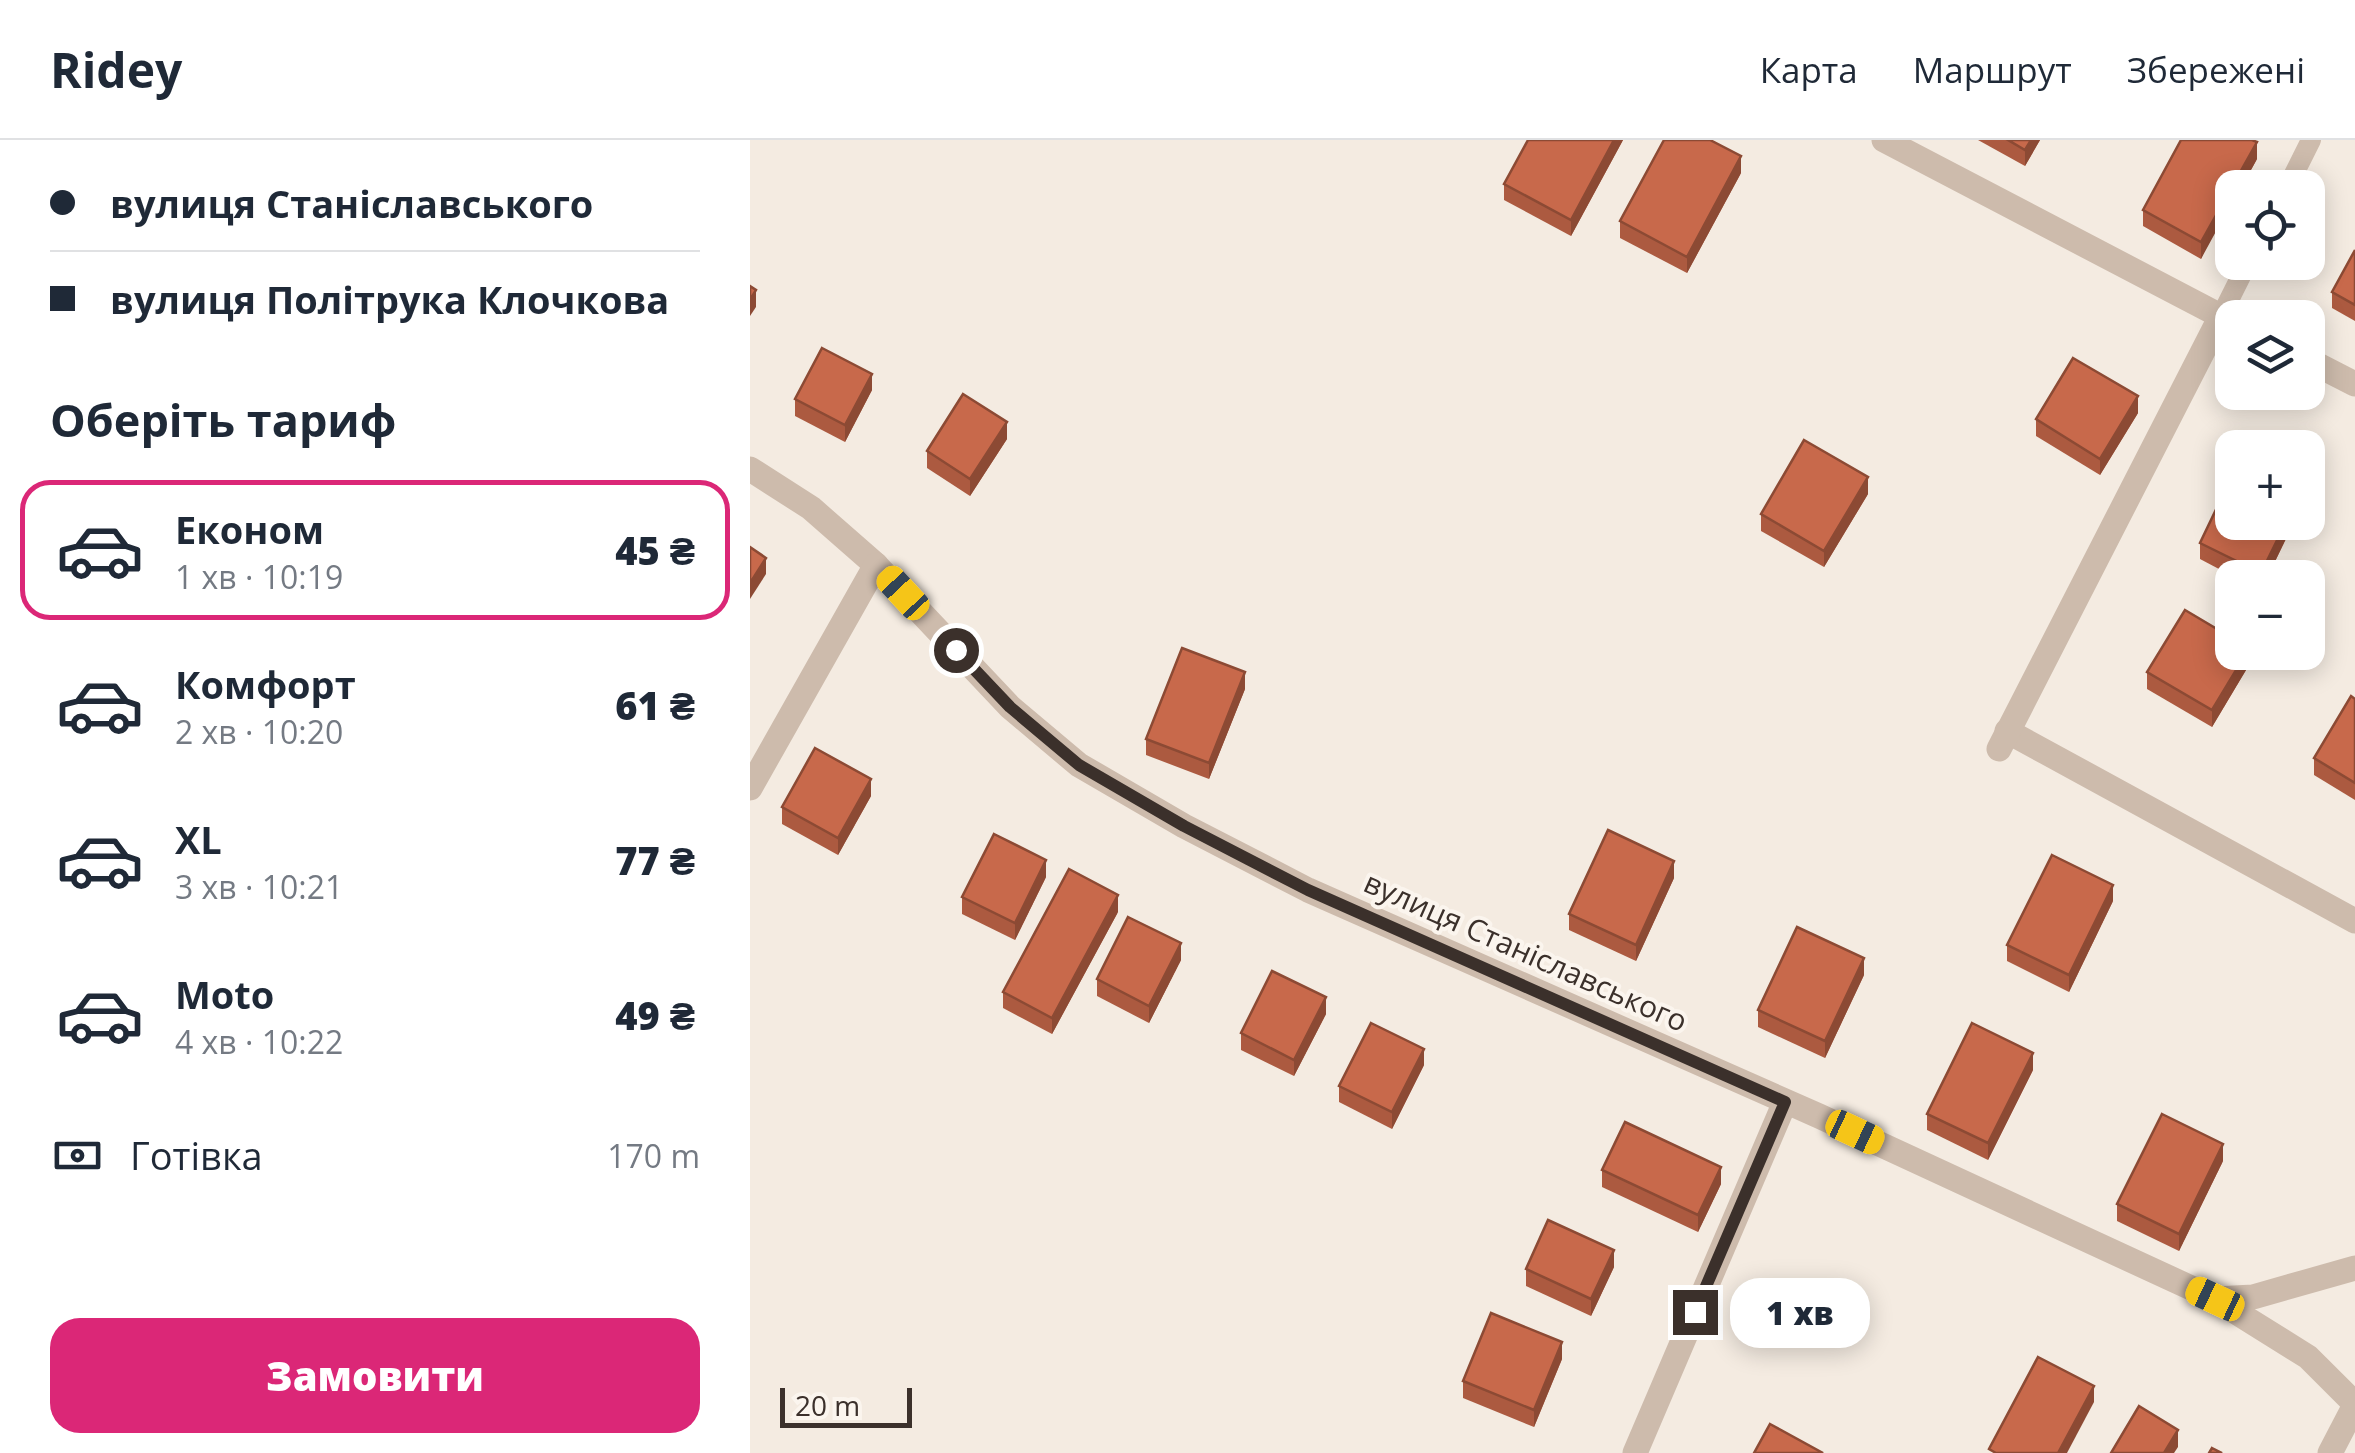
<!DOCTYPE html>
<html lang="uk">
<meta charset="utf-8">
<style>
body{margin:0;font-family:"Open Sans",sans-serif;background:#f6f6f7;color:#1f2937;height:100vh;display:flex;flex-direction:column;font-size:38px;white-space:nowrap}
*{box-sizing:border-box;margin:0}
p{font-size:32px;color:#747a83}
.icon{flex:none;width:55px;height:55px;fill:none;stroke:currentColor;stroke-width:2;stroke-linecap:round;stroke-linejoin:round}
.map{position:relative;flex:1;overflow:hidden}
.details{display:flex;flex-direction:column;background:#fff;width:750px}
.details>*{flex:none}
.top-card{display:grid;align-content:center;height:220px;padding:0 50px;background:#fff}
.controls{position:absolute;left:1465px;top:30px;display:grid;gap:20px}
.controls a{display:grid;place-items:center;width:110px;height:110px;border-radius:20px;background:#fff;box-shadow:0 5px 25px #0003;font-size:50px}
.scale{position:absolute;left:30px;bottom:25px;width:132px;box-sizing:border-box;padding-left:10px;border:5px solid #3b302b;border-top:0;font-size:28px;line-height:35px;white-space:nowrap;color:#3b302b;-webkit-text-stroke:8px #fbf5ee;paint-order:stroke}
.end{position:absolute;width:45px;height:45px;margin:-22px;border:12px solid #3b302b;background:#fff;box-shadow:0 0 0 5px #fff}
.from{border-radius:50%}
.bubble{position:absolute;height:70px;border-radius:30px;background:#fff;box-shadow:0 5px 25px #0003;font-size:32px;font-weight:800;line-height:70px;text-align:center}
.car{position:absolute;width:30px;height:60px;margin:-30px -15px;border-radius:12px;box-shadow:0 0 8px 2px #0007;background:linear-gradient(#f5c518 24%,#345 0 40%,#f5c518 0 76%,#345 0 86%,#f5c518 0)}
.top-card b{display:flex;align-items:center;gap:35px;height:95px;font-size:38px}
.top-card b+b{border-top:2px solid #e0e1e3}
.top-card i{width:25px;height:25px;background:#1f2937}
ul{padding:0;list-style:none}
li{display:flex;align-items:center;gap:30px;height:140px;margin:0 20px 15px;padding:0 30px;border:5px solid transparent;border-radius:30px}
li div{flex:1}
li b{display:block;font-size:38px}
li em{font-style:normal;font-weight:800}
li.current{border-color:#db2777}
li>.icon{width:90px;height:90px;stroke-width:1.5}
h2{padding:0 50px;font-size:45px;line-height:120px}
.pay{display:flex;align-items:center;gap:25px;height:110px;padding:0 50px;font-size:38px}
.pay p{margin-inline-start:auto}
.cta{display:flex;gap:20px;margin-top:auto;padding:20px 50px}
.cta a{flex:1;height:115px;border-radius:30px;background:#db2777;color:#fff;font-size:40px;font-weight:800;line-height:115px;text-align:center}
header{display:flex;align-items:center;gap:60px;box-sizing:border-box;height:140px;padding:0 50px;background:#fff;border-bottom:2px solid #e0e1e3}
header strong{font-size:48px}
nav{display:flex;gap:55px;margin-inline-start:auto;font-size:35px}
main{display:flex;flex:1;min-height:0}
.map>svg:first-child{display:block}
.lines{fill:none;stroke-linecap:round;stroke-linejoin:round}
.service{stroke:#cdbbac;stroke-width:20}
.minor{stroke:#cdbbac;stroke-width:25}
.wall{fill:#ac5a40}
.shaded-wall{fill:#8c4a34}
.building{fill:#c8694b;stroke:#8c4a34;stroke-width:2.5}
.route{stroke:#3b302b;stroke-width:12}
.labels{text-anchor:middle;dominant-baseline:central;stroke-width:8;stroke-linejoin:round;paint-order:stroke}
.street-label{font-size:30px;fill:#3b302b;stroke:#fbf5ee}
</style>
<header>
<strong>Ridey</strong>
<nav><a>Карта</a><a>Маршрут</a><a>Збережені</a></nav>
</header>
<main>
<section class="details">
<div class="top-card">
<b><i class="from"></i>вулиця Станіславського</b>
<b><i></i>вулиця Політрука Клочкова</b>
</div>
<h2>Оберіть тариф</h2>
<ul>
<li class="current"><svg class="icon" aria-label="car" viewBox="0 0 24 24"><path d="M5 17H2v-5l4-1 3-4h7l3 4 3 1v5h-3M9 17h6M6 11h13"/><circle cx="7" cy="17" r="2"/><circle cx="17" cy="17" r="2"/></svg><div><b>Економ</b><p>1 хв · 10:19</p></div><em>45 ₴</em></li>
<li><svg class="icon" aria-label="car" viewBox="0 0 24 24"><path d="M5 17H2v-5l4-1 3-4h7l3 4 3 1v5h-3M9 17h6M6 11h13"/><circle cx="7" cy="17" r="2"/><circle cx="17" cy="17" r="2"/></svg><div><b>Комфорт</b><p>2 хв · 10:20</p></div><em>61 ₴</em></li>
<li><svg class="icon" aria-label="car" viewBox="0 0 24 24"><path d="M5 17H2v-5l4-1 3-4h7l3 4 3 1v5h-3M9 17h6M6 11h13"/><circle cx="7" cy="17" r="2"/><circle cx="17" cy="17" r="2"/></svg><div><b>XL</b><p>3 хв · 10:21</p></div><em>77 ₴</em></li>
<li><svg class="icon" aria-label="car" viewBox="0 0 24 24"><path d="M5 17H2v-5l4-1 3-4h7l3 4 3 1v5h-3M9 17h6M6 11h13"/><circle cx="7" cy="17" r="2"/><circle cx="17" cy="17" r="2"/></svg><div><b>Moto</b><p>4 хв · 10:22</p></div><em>49 ₴</em></li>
</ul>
<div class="pay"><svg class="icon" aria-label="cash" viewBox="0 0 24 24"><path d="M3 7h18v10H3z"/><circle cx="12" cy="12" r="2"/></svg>Готівка<p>170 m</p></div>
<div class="cta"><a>Замовити</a></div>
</section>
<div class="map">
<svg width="1605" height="1313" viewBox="0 0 1605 1313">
<rect width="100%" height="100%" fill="#f4ebe1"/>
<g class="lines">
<g class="service">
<path d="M1537 48 1561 0"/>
<path d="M1471 176 1498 122"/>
</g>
<g class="minor">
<path d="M1134 0 1482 182"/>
<path d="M1558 220 1605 244"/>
<path d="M0 329 61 368 126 425 260 567 329 625 434 686 558 750 1069 976 1465 1159 1558 1217 1605 1264"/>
<path d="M1257 591 1605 781"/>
<path d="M1249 609 1471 176"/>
<path d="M0 648 126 425"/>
<path d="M1465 1159 1503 1157 1605 1128"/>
<path d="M885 1313 1035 962"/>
<path d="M1580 1313 1605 1265"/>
</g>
</g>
<g class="wall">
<path d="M778 0H873L821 96 754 60V44Z"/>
<path d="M1228 0H1290L1275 26Z"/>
<path d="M1507 19 1491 48H1482L1451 119 1393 86V70Z"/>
<path d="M991 33 937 133 870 98V81Z"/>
<path d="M1605 110V181L1582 168V152Z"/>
<path d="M122 250 95 302 45 276V259Z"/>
<path d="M1388 273 1350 335 1286 296V279Z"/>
<path d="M257 299 220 356 177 328V311Z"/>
<path d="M1118 354 1074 427 1011 391V374Z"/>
<path d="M1544 382 1517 438H1486L1450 419V403Z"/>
<path d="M1499 512V525L1462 587 1397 549V532Z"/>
<path d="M495 549 459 639 396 615V599Z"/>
<path d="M1605 559V660L1564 635V618Z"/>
<path d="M121 656 88 715 32 684V667Z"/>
<path d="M296 737 265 800 212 774V757Z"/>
<path d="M924 738 886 821 819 790V774Z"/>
<path d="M1363 761 1319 852 1257 821V805Z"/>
<path d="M368 772 302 894 253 868V852Z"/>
<path d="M431 820 399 883 347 856V839Z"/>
<path d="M1114 835 1075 918 1008 887V870Z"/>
<path d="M576 874 544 936 491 910V893Z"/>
<path d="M674 925 642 989 589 962V946Z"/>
<path d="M1283 930 1238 1020 1177 990V974Z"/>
<path d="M1473 1021 1429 1111 1367 1081V1064Z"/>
<path d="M852 1030 971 1044 948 1092 852 1047Z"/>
<path d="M864 1127 841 1176 776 1146V1129Z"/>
<path d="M812 1219 784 1287 713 1258V1241Z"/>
</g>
<g class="shaded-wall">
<path d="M864 0H873L821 96V80Z"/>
<path d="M1281 0H1290L1275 26V10Z"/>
<path d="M1507 2V19L1491 48H1482V62L1451 119V102Z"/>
<path d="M991 16V33L937 133V117Z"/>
<path d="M6 150V167L0 176V160Z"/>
<path d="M122 234V250L95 302V285Z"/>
<path d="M1388 256V273L1350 335V319Z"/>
<path d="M257 282V299L220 356V339Z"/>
<path d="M1118 337V354L1074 427V411Z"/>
<path d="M1536 382H1544L1517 438H1511V433Z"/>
<path d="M16 418V434L0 459V443Z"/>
<path d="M1497 512H1499V525L1462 587V570Z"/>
<path d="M495 532V549L459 639V623Z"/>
<path d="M121 639V656L88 715V698Z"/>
<path d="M296 720V737L265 800V783Z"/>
<path d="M924 721V738L886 821V805Z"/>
<path d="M1363 745V761L1319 852V835Z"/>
<path d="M368 755V772L302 894V878Z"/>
<path d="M431 803V820L399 883V866Z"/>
<path d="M1114 818V835L1075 918V901Z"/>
<path d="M576 857V874L544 936V920Z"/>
<path d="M674 909V925L642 989V972Z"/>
<path d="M1283 913V930L1238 1020V1003Z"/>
<path d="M1473 1004V1021L1429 1111V1094Z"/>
<path d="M971 1027V1044L948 1092V1075Z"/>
<path d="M864 1110V1127L841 1176V1159Z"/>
<path d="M812 1202V1219L784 1287V1270Z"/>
<path d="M1344 1246V1262L1317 1313H1308Z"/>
<path d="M1428 1290V1307L1424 1313H1414Z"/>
</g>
<g class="building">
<path d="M778 0H864L821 80 754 44Z"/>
<path d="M914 0H960L991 16 937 117 870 81Z"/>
<path d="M1258 0H1281L1275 10Z"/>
<path d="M1431 0H1502L1507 2 1451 102 1393 70Z"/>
<path d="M1605 110V165L1582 152Z"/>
<path d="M0 146 6 150 0 160Z"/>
<path d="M72 208 122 234 95 285 45 259Z"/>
<path d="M1323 218 1388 256 1350 319 1286 279Z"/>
<path d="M213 254 257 282 220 339 177 311Z"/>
<path d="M1054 300 1118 337 1074 411 1011 374Z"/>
<path d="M1482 336V382H1536L1511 433 1450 403Z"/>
<path d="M0 407 16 418 0 443Z"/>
<path d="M1435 470 1482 498V512H1497L1462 570 1397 532Z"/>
<path d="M432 508 495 532 459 623 396 599Z"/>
<path d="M1601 556 1605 559V643L1564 618Z"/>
<path d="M65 608 121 639 88 698 32 667Z"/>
<path d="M858 690 924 721 886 805 819 774Z"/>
<path d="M244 694 296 720 265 783 212 757Z"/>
<path d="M1302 715 1363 745 1319 835 1257 805Z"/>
<path d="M319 729 368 755 302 878 253 852Z"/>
<path d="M378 777 431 803 399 866 347 839Z"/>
<path d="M1047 787 1114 818 1075 901 1008 870Z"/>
<path d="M522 831 576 857 544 920 491 893Z"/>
<path d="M621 883 674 909 642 972 589 946Z"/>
<path d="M1222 883 1283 913 1238 1003 1177 974Z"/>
<path d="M1412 974 1473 1004 1429 1094 1367 1064Z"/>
<path d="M875 982 971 1027 948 1075 852 1030Z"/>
<path d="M798 1080 864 1110 841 1159 776 1129Z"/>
<path d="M741 1173 812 1202 784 1270 713 1241Z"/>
<path d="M1288 1217 1344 1246 1308 1313H1246L1239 1309Z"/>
<path d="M1389 1266 1428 1290 1414 1313H1361Z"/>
<path d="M1020 1284 1073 1313H1004Z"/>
<path d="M1462 1308 1472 1313H1459Z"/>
</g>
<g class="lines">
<path class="route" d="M206 510 260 567 329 625 434 686 558 750 1035 962 945 1172"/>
</g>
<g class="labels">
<g class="street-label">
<text transform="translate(776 811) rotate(24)">вулиця Станіславського</text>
</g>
</g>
</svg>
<div class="controls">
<a><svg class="icon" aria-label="locate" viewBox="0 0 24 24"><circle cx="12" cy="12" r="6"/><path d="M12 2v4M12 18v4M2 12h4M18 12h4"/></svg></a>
<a><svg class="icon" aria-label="layers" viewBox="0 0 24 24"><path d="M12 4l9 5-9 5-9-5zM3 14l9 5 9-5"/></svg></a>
<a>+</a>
<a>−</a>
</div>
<div class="scale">20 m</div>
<i class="end from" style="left:206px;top:510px"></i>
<i class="end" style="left:945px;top:1172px"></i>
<div class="bubble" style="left:980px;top:1138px;width:140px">1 хв</div>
<i class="car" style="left:153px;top:453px;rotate:317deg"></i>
<i class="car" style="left:1105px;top:992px;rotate:115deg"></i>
<i class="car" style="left:1465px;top:1159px;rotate:295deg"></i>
</div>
</main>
